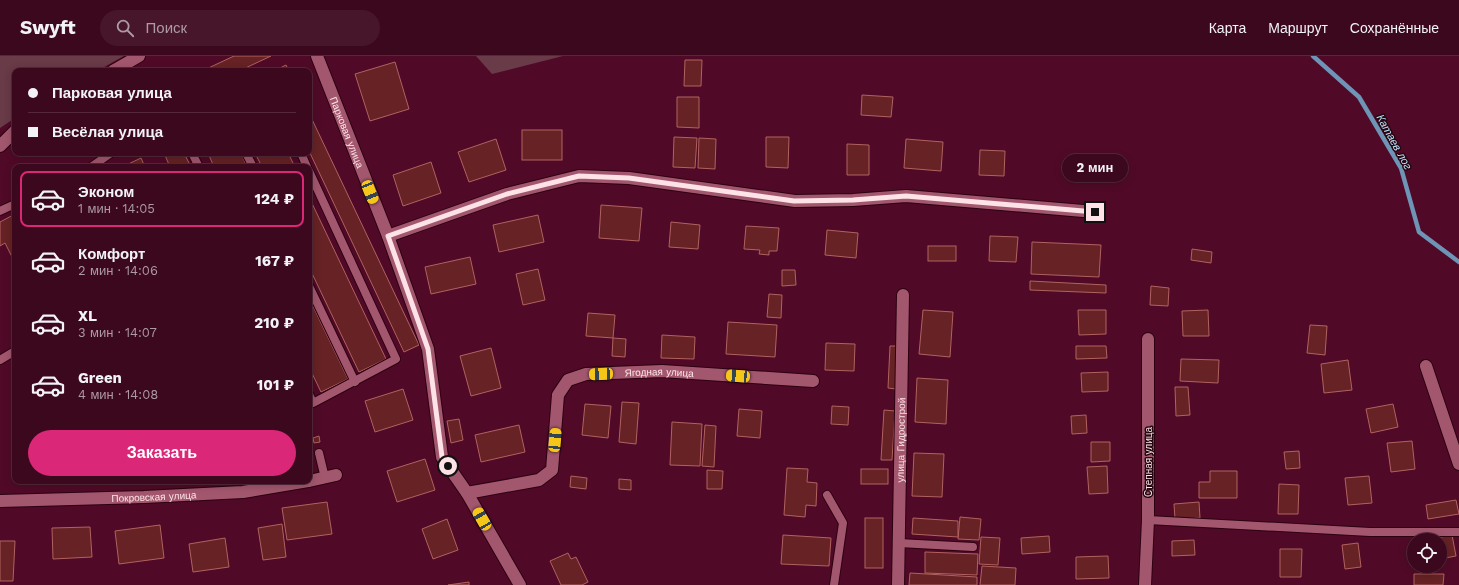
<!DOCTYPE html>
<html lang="ru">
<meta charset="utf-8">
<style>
body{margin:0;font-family:"Work Sans",sans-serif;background:#47162a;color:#f1f3f6;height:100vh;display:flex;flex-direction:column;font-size:15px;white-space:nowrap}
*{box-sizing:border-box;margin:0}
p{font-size:13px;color:#ac9aa4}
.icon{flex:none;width:22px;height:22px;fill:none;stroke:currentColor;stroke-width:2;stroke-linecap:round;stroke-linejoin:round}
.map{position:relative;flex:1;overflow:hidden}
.side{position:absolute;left:12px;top:108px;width:300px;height:320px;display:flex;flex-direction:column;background:#3c081d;border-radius:8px;box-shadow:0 2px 10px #0003,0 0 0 1px #55293b}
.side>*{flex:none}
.hud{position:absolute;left:12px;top:12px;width:300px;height:88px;border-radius:8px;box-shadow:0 2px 10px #0003,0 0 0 1px #55293b;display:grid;align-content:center;height:88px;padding:0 16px;background:#3c081d}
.fabs{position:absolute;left:1407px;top:477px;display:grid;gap:8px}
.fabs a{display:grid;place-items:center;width:40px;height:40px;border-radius:50%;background:#3c081d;box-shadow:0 2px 10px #0003,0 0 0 1px #55293b;font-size:20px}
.end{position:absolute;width:18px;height:18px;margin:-9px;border:5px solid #fde2e8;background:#111;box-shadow:0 0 0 2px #111}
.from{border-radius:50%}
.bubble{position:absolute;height:28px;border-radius:14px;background:#3c081d;box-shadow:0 2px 10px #0003,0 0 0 1px #55293b;font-size:13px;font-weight:700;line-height:28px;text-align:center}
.car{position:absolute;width:12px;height:24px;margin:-12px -6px;border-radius:5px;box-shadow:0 0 3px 1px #0007;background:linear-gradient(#f5c518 24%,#345 0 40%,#f5c518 0 76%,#345 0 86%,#f5c518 0)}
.hud b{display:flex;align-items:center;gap:14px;height:38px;font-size:15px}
.hud b+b{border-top:1px solid #55293b}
.hud i{width:10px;height:10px;background:#f1f3f6}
ul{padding:7px 0 0;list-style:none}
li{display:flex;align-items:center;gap:12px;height:56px;margin:0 8px 6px;padding:0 8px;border:2px solid transparent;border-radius:8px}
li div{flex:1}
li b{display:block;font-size:15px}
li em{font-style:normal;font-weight:700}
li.current{border-color:#db2777}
li>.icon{width:36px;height:36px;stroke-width:1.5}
.cta{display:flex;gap:8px;margin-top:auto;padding:8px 16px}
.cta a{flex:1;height:46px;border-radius:24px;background:#db2777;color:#fff;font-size:16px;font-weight:700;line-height:46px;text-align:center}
header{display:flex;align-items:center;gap:24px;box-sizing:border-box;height:56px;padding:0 20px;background:#3c081d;border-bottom:1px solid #55293b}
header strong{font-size:19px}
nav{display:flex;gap:22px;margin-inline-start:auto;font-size:14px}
.search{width:280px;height:36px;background:#47162a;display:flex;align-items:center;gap:10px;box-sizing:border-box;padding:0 14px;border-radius:22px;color:#ac9aa4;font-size:15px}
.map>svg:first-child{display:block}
.green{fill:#693a48}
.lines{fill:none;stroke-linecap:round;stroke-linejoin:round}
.stream{stroke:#6e94b6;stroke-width:4.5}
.building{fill:#662224;stroke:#b16260}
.lane-casing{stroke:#2d0010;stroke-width:10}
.street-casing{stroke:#2d0010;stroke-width:14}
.lane{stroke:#a3576e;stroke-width:8}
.street{stroke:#a3576e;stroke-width:12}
.route{stroke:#fde2e8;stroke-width:5}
.labels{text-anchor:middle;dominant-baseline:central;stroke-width:3;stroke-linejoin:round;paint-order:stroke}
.street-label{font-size:10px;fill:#fde2e8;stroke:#250711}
.water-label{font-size:11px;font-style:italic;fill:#bfe1fb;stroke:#250711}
</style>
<header>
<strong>Swyft</strong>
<div class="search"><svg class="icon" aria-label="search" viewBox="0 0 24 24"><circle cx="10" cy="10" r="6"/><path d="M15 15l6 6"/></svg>Поиск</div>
<nav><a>Карта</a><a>Маршрут</a><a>Сохранённые</a></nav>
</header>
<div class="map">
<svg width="1459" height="529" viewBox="0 0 1459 529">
<rect width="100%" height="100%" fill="#500a27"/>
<g class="green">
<path d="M0 0H124L97 15H15V62L0 72Z"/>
<path d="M476 0H563L492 18Z"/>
</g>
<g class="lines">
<path class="stream" d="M1313 0 1359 41 1401 112 1419 176 1459 206"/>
</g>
<g class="building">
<path d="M234 0H271L239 15H202Z"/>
<path d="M685 4H702L701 30H684Z"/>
<path d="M395 6 409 53 370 65 355 18Z"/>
<path d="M286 9 289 15H274Z"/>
<path d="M862 39 893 41 891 61 861 59Z"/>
<path d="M677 41H699V72L677 71Z"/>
<path d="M309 57 419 289 404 296 309 95Z"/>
<rect x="522" y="74" width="40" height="30"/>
<path d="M674 81 697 82 695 112 673 111Z"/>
<path d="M766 81H789L788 112 766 111Z"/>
<path d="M699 82 716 83 715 113 698 112Z"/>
<path d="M496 83 506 114 469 126 458 96Z"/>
<path d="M906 83 943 86 941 115 904 112Z"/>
<path d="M847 88 869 89V119H847Z"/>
<path d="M980 94 1005 95 1004 120 979 119Z"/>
<path d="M164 97H184L191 111H170Z"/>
<path d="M208 97H241L247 111H214Z"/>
<path d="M255 97H288L295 111H262Z"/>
<path d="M141 102 145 111H122Z"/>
<path d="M431 106 441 137 403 150 393 119Z"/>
<path d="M309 141 386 303 359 316 309 211Z"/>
<path d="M601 149 642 152 639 185 599 182Z"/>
<path d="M15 158V207L5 187 0 190V166Z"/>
<path d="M538 159 544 186 499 196 493 169Z"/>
<path d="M671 166 700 169 698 193 669 191Z"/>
<path d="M746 170 779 172 777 195H769V199L759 198 760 194 744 193Z"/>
<path d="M827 174 858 177 856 202 825 199Z"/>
<path d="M990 180 1018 181 1016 206 989 205Z"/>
<path d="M1032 186 1101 189 1099 221 1031 218Z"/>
<rect x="928" y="190" width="28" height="15"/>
<path d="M1192 193 1212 196 1211 207 1191 204Z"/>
<path d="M470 201 476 228 431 238 425 211Z"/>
<path d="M538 213 545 244 523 249 516 218Z"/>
<path d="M782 214H795L796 229 782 230Z"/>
<path d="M1030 225 1106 229V237L1030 234Z"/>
<path d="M1151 230 1169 232 1168 250 1150 249Z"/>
<path d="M769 238 782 239 781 262 767 261Z"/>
<path d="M309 242 348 323 321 336 309 311Z"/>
<path d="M923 254 953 256 950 301 919 298Z"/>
<path d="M1078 254H1106V278L1079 279Z"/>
<path d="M1208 254 1209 280H1183L1182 255Z"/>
<path d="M588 257 615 259 613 282 586 280Z"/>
<path d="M728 266 777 269 775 301 726 298Z"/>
<path d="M1310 269 1327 270 1325 299 1307 297Z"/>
<path d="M662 279 695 281 694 303 661 302Z"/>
<path d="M613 282 626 283 625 301 612 300Z"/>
<path d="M826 287 855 288 854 315 825 314Z"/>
<path d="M890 290H898L896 333 888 332Z"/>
<path d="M1076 290H1106L1107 302 1076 303Z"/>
<path d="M491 292 501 332 471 340 460 300Z"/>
<path d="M1181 303 1219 304 1218 327 1180 325Z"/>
<path d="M1348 304 1352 334 1324 337 1321 308Z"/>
<path d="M1108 316V335L1082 336 1081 317Z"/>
<path d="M917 322 948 324 946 368 915 366Z"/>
<path d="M1175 331H1188L1190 359 1176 360Z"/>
<path d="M403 333 413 364 375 376 365 345Z"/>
<path d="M622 346 639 347 636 388 619 386Z"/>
<path d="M585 348 611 350 608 382 582 379Z"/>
<path d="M1393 348 1398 371 1371 377 1366 353Z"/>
<path d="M832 350 849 351 848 369 831 368Z"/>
<path d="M739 353 762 355 760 382 737 380Z"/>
<path d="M884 354 895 355 892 404H881Z"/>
<path d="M1086 359 1087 377 1072 378 1071 360Z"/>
<path d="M459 363 463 384 451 387 447 365Z"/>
<path d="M672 366 702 368 700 410 670 409Z"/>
<path d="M519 369 525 396 481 406 475 379Z"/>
<path d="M705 369 716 370 714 411 702 410Z"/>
<path d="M319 380 320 386 314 387 313 382Z"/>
<path d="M1412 385 1415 413 1391 416 1387 387Z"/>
<path d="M1091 386H1110V405L1091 406Z"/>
<path d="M1299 395 1300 412 1286 413 1284 396Z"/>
<path d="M914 397 944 398 942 441 912 440Z"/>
<path d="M425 403 435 434 397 446 387 415Z"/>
<path d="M1107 410 1108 437 1089 438 1087 411Z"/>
<path d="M787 412 808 413 807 426 817 427 816 450 806 449 805 461 784 459Z"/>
<rect x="861" y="413" width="27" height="15"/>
<path d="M707 414 723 415 722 433H707Z"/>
<path d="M1210 415H1237V442H1199V426H1210Z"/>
<path d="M571 420 587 422 586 433 570 431Z"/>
<path d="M1369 420 1372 447 1348 449 1345 422Z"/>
<path d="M619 423 631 424V434L619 433Z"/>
<path d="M1279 428 1299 429 1298 458H1278Z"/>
<path d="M1456 444 1459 458 1428 463 1426 449Z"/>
<path d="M327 446 332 478 287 484 282 452Z"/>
<path d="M1199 446 1200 462 1175 463 1174 448Z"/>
<path d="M960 461 981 463 979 484 958 483Z"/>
<rect x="865" y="462" width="18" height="50"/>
<path d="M913 462 958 465V481L912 478Z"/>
<path d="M447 463 458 494 433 503 422 473Z"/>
<path d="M282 468 286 501 263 504 258 472Z"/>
<path d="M160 469 164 502 119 508 115 475Z"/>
<path d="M90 471 92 501 53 503 52 472Z"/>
<path d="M783 479 831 482 829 510 781 508Z"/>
<path d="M1452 479 1456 500 1440 503V484L1430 483Z"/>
<path d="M1049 480 1050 496 1022 498 1021 482Z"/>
<path d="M981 481 1000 482 998 509 979 508Z"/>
<path d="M225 482 229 511 193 516 189 488Z"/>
<path d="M1194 484 1195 499 1172 500V485Z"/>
<path d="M0 485H15L13 525H0Z"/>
<path d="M1358 487 1361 511 1345 513 1342 489Z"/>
<path d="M1280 493H1302L1301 521H1280Z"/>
<path d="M925 496 978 498 977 519 925 517Z"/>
<path d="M568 497 571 503 576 501 588 526 582 529H561L550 505Z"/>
<path d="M1108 500 1109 522 1076 523V501Z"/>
<path d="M982 510 1016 512 1015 529H980Z"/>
<path d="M910 517 977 521V529H909Z"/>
<path d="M1414 518H1444L1443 529H1414Z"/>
<path d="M469 526V529H448Z"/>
</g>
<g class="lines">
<g class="lane-casing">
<g id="lane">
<path d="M192 97 199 111"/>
<path d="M246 97 253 111"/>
<path d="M301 97 307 111"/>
<path d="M91 111 111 97"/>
<path d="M309 115 396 303 313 347 309 338"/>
<path d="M0 155 15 148"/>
<path d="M309 230 355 326"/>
<path d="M0 304 15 295"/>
<path d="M319 397 325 422"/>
<path d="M827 439 843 467 834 529"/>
<path d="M1148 464 1370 476H1459"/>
<path d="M899 487 973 491"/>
</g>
</g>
<g class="street-casing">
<g id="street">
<path id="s1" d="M317 0 388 180 428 293 442 401 467 437 520 529"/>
<path d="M113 15 139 0"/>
<path d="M0 90 15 75"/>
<path d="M388 180 507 138 579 120 629 122 795 145 853 144 906 140 1095 156"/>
<path d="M1426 310 1459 408"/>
<path d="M309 425 336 419"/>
<path id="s2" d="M467 437 539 424 552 414 558 339 568 324 586 318 662 315 813 325"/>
<path id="s3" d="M0 445 144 441 243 436 308 425"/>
<path id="s4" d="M898 529 903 239"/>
<path d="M1145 529 1148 464V283"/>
</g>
</g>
<use href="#lane" class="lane"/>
<use href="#street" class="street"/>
</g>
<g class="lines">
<path class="route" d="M448 410 442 401 428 293 388 180 507 138 579 120 629 122 794 145 853 144 906 140 1095 156"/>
</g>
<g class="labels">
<g class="street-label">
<text stroke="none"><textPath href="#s1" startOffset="82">Парковая улица</textPath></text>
<text stroke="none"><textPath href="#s2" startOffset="275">Ягодная улица</textPath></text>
<text stroke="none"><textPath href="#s4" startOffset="145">улица Гидрострой</textPath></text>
<text transform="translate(1148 406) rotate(-90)">Степная улица</text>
<text stroke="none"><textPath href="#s3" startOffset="154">Покровская улица</textPath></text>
</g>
<g class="water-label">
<text transform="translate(1394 86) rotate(61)">Катаев лог</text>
</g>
</g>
</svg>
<div class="fabs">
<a><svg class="icon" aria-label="locate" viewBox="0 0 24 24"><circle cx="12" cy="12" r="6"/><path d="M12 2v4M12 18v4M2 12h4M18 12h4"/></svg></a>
</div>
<i class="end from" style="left:448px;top:410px"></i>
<i class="end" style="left:1095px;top:156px"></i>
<div class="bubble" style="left:1062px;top:98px;width:66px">2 мин</div>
<i class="car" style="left:370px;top:136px;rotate:158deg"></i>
<i class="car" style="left:601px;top:318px;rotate:268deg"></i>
<i class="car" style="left:738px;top:320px;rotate:274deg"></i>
<i class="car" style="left:555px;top:384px;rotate:5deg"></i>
<i class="car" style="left:482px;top:463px;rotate:330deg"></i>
<div class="hud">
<b><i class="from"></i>Парковая улица</b>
<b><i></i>Весёлая улица</b>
</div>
<section class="side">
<ul>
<li class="current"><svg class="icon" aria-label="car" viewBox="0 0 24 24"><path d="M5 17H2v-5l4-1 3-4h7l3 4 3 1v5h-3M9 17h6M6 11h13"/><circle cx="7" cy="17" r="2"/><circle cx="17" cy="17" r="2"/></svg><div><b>Эконом</b><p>1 мин · 14:05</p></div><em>124 ₽</em></li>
<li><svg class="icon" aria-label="car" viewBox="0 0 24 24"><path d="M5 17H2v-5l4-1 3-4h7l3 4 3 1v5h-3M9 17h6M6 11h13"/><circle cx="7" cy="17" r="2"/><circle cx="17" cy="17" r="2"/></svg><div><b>Комфорт</b><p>2 мин · 14:06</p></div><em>167 ₽</em></li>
<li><svg class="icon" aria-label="car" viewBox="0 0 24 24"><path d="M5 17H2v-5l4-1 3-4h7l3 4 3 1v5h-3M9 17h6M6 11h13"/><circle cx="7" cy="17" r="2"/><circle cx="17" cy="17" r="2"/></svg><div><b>XL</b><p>3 мин · 14:07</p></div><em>210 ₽</em></li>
<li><svg class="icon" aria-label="car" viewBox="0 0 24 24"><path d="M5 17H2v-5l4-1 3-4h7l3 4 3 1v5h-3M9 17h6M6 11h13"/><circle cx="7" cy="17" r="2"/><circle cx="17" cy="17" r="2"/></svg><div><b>Green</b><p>4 мин · 14:08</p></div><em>101 ₽</em></li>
</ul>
<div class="cta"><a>Заказать</a></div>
</section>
</div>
